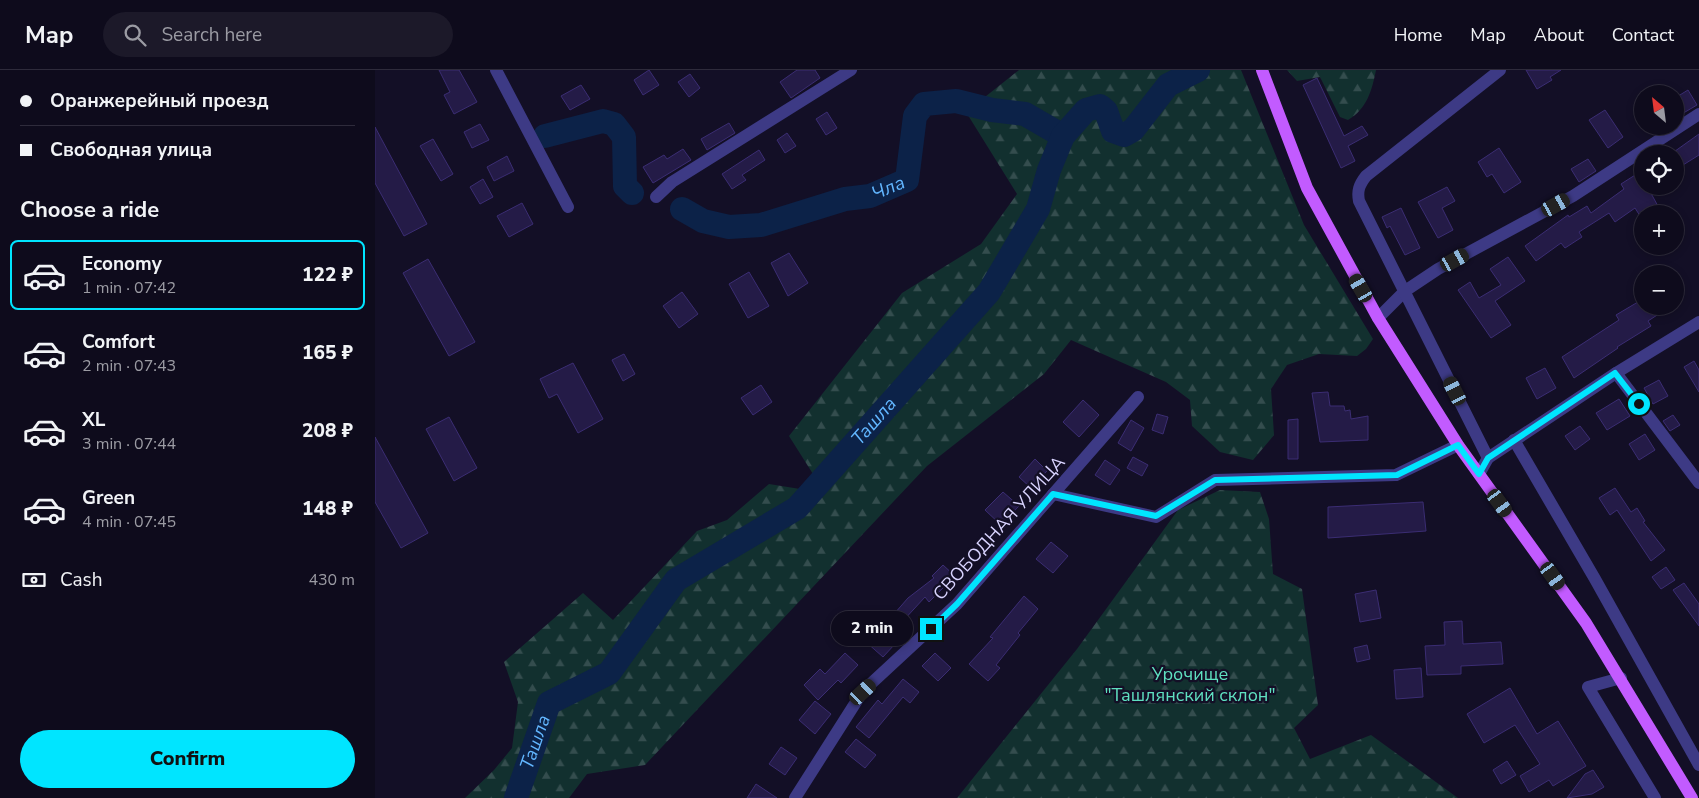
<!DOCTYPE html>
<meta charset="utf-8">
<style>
body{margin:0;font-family:"Nunito Sans",sans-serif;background:#1c1929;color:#f1f3f6;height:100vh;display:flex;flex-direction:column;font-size:19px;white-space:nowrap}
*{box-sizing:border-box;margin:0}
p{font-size:16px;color:#9b9ba3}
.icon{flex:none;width:28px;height:28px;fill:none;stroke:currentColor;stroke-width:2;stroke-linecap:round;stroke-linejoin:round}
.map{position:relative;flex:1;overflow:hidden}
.panel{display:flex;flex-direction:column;background:#0e0b1c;width:375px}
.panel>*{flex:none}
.hud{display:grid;align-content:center;height:110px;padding:0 20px;background:#0e0b1c}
.needle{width:32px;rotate:332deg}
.tools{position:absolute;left:1259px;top:15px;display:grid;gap:10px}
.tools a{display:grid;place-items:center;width:50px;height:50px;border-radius:50%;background:#0e0b1c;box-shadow:0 2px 8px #0003,0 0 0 1px #2e2b3b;font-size:25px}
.end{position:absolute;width:22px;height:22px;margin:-11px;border:6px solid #00e5ff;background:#111;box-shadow:0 0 0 2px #111}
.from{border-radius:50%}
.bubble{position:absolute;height:35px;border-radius:18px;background:#0e0b1c;box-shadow:0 2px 8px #0003,0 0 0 1px #2e2b3b;font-size:16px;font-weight:800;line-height:35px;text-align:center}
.car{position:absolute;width:15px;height:30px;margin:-15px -8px;border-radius:6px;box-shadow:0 0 4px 1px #0007;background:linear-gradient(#222 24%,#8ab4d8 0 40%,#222 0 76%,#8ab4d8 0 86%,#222 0)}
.hud b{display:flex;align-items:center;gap:18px;height:48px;font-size:19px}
.hud b+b{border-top:1px solid #2e2b3b}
.hud i{width:12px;height:12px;background:#f1f3f6}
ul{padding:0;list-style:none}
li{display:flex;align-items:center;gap:15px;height:70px;margin:0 10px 8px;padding:0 10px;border:2px solid transparent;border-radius:8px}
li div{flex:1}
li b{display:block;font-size:19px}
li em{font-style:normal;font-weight:800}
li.on{border-color:#00e5ff}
li>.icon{width:45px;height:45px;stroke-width:1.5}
h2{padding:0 20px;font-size:22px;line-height:60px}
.pay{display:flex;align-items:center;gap:12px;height:55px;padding:0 20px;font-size:19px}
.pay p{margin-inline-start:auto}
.action{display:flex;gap:10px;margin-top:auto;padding:10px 20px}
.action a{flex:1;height:58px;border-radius:30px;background:#00e5ff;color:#111;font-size:20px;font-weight:800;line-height:58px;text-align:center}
header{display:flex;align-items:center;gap:30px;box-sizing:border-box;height:70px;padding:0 25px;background:#0e0b1c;border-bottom:1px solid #2e2b3b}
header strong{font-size:24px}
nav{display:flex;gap:28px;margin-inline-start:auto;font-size:18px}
.search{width:350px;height:45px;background:#1c1929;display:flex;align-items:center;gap:12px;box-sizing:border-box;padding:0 18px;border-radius:28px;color:#9b9ba3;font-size:19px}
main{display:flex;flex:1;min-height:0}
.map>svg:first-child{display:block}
.forest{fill:url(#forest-firs)}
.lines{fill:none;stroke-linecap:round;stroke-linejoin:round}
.river{stroke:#0c2248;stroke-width:24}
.building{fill:#241b47;stroke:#3b2d73}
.minor{stroke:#3d3a85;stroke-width:12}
.major{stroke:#c25bff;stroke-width:12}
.route{stroke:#00e5ff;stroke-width:6}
.labels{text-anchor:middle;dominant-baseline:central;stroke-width:4.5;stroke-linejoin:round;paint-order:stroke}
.street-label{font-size:18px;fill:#d9d4ff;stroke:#130f26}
.park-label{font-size:18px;fill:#5fe0c0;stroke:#130f26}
.water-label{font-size:19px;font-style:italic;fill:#62b6ff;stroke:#130f26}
</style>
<header>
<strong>Map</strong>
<div class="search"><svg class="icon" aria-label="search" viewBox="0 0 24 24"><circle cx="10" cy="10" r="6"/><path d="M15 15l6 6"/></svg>Search here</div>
<nav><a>Home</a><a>Map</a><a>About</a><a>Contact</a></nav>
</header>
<main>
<section class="panel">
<div class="hud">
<b><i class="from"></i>Оранжерейный проезд</b>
<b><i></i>Свободная улица</b>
</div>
<h2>Choose a ride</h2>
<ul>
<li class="on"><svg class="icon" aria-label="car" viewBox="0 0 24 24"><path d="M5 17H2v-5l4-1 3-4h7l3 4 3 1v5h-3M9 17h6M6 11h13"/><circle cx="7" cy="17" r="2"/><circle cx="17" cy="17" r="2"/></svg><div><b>Economy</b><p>1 min · 07:42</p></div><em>122 ₽</em></li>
<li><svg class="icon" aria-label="car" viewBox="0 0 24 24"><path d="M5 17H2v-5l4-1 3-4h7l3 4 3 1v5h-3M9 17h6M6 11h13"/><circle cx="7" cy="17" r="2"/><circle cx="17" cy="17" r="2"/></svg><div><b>Comfort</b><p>2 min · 07:43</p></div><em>165 ₽</em></li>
<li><svg class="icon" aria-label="car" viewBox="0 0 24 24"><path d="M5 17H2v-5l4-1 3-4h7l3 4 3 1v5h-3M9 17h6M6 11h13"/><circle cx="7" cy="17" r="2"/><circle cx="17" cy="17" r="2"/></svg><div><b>XL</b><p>3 min · 07:44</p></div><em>208 ₽</em></li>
<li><svg class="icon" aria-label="car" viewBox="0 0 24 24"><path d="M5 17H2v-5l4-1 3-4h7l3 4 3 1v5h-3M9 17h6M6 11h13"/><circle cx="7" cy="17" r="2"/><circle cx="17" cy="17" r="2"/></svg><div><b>Green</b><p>4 min · 07:45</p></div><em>148 ₽</em></li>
</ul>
<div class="pay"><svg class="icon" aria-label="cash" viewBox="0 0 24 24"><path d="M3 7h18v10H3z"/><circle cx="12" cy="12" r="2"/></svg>Cash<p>430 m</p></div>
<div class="action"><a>Confirm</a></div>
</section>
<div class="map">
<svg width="1324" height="728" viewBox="0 0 1324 728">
<defs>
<pattern id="forest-firs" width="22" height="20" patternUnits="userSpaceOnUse" patternTransform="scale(1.25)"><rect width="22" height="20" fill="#12302f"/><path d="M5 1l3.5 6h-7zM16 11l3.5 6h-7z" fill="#344d4e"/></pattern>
</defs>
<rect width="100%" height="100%" fill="#130f26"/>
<g class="forest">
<path d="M644 0H866L929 155 998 269 991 279 982 286 944 284 912 295 896 319 899 365 878 390 845 382 817 356 815 330 791 312 696 270 669 304 552 396 270 695 212 704 194 728H90L119 700 137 678 143 632 129 592 208 523 238 550 322 461 352 450 394 414 450 423 414 366 527 223 606 174 642 124 591 42Z"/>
<path d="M912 0H1001C997 20 992 39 973 50L965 47 945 7 922 11Z"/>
<path d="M845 420 885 422 894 449 898 504 927 519 943 635 919 658 935 689 996 665 1083 728H582L702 579 803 440Z"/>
</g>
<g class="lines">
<g class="river">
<path d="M170 66 228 51 239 54 249 67 250 116 257 123"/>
<path id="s1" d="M307 139 328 151 354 157 386 155 470 129 495 126 532 110 540 46 549 34 581 31 617 40 650 44 688 66"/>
<path id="s2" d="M141 728 174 633 234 603 301 510 422 438 614 222 663 139 674 100 688 66 711 40 725 36 731 41 738 61 749 65 758 60 793 15 823 0"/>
</g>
</g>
<g class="building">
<path d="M64 0H84L102 32 79 44 69 25 75 22Z"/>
<path d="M274 0 284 15 268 25 259 10Z"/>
<path d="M422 0H440L445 8 416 28 405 12Z"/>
<path d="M1151 0H1186L1175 7 1177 10 1162 19Z"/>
<path d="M315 4 325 18 314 27 303 12Z"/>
<path d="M942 8 969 66 987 56 993 65 973 76 980 91 966 98 928 15Z"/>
<path d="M206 15 215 29 195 40 186 26Z"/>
<path d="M1313 20 1322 35 1305 45 1300 37V28Z"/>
<path d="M1230 40 1248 67 1233 78 1214 50Z"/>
<path d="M452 42 462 58 451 65 441 49Z"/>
<path d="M354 53 360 63 332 80 326 69Z"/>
<path d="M105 54 114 70 97 78 89 62Z"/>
<path d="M0 57 52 154 29 166 0 113Z"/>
<path d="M412 63 421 76 410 83 402 70Z"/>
<path d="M1324 64V85L1300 100V84H1296Z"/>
<path d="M58 69 78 104 66 111 45 76Z"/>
<path d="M1124 78 1146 112 1129 123 1117 104 1112 107 1103 92Z"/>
<path d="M308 79 316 90 278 113 268 97 289 85 292 89Z"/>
<path d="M384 80 390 90 367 105 371 110 357 119 347 104Z"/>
<path d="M132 86 139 101 119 111 112 97Z"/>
<path d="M1213 89 1221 101 1204 112 1196 99Z"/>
<path d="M1268 100V116H1272L1284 138 1275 144H1268L1267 149 1260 138 1240 152 1234 143 1204 162 1207 167 1190 178 1186 173 1161 191 1150 176 1193 145 1194 147 1212 136 1216 143 1249 119 1246 114Z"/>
<path d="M108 109 118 127 105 134 95 117Z"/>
<path d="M1072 117 1080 131 1067 138 1078 160 1063 168 1043 132Z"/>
<path d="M147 133 158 154 134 167 122 146Z"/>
<path d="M1026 138 1045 178 1030 185 1015 156 1012 158 1007 147Z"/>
<path d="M414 183 433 213 413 226 396 193Z"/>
<path d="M1133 187 1150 211 1120 231 1136 255 1116 268 1083 220 1095 212 1104 228 1126 215 1115 199Z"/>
<path d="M53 189 100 272 74 286 28 203Z"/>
<path d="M374 202 394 236 373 248 354 214Z"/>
<path d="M307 222 323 244 304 258 288 236Z"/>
<path d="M1268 229V236H1296L1273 251 1276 256 1242 277 1243 278 1199 308 1187 287 1244 250 1241 245Z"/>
<path d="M249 284 260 304 248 311 237 290Z"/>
<path d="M1319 291 1324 300V322L1309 297Z"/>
<path d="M198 293 228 349 203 363 182 324 174 328 165 309Z"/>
<path d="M1170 298 1181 318 1162 329 1151 308Z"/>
<path d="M1284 310 1293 326 1278 334 1269 318Z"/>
<path d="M386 315 397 332 378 345 366 328Z"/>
<path d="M953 322 955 336H969L970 341 975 340 976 349 993 346V370L945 372 937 323Z"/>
<path d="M1244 329 1255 346 1232 360 1221 343Z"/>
<path d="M708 330 724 345 704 367 688 352Z"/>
<path d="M782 344 793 347 788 364 777 360Z"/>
<path d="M1298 345 1305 355 1295 361 1288 351Z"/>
<path d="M74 347 102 398 79 411 51 359Z"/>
<path d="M923 349V389H913V350Z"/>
<path d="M756 350 769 358 756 381 743 373Z"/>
<path d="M1205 356 1215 369 1200 380 1190 366Z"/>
<path d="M1270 364 1280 380 1264 390 1254 374Z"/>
<path d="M0 367 53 463 26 478 0 432Z"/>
<path d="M758 387 773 395 767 406 752 398Z"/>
<path d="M660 389 672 401 656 418 644 407Z"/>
<path d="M730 390 745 400 735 415 720 405Z"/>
<path d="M1240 418 1256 442 1262 438 1270 451 1268 452 1290 480 1276 491 1242 440 1235 445 1224 428Z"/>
<path d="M628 422 644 436 626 455 610 440Z"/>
<path d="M1048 432 1051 461 953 468V437Z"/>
<path d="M676 472 693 486 678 503 661 489Z"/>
<path d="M568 495 580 506 554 532 550 527 527 552 519 544 533 528 559 508 557 506Z"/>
<path d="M1291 497 1300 510 1286 519 1277 507Z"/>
<path d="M1309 513 1324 534V556L1298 520Z"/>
<path d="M1001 520 1006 548 985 552 980 524Z"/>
<path d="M649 526 663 539 643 563 645 565 621 595 625 598 613 611 594 594 618 568 615 567Z"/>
<path d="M1087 551 1088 574 1126 572 1128 594 1086 596V604L1052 605 1050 576 1070 575 1069 552Z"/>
<path d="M502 559 520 574 508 587 491 572Z"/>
<path d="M992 575 995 589 982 592 979 578Z"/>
<path d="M470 583 483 595 466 613 463 610 443 630 429 615 445 599 450 604Z"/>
<path d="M560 583 576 598 563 611 547 596Z"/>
<path d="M1046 598 1048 627 1021 629 1019 600Z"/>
<path d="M528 609 544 622 535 633 528 627 494 668 481 657 503 630 507 634Z"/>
<path d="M1135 618 1162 664 1183 651 1211 696 1178 716 1174 710 1154 722 1145 706 1165 694 1140 655 1109 673 1092 644Z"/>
<path d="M440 631 456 644 440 664 424 650Z"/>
<path d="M481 669 501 685 490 698 470 682Z"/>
<path d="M406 677 422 688 410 705 394 694Z"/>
<path d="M1132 691 1141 705 1126 714 1118 700Z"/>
<path d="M1218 700 1229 717 1217 724 1192 728 1210 704Z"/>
<path d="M381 714 402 728H372Z"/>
</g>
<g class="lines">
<g class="minor">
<path d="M121 0 193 137"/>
<path d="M281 127 297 112 476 0"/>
<path d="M1003 248 1030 221 1063 199 1198 126 1324 44"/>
<path d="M1241 303 1324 413"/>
<path d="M1139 370 1220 509 1324 695"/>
<path d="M1113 388 984 131C982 121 984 115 991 106L1125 0"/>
<path d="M1104 404 1113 388 1241 303 1324 252"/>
<path d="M678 424 781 447 840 410 1021 405 1083 375"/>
<path d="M1246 608 1213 617 1280 728"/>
<path d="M420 728 488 621 582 534 763 327"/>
</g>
<path class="major" d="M887 0 932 118 1003 248 1083 375 1211 553 1317 728"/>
</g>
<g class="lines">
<path class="route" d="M556 559 582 534 678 424 781 446 840 410 1022 405 1083 375 1104 404 1113 388 1240 303 1264 334"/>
</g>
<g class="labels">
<g class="street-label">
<text transform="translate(624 458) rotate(-48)">СВОБОДНАЯ УЛИЦА</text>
</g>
<g class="park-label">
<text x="815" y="604">Урочище<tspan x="815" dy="21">"Ташлянский склон"</tspan></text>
</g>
<g class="water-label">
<text stroke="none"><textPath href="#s1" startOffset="216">Чла</textPath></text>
<text stroke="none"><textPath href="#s2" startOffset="539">Ташла</textPath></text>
<text stroke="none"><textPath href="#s2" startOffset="59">Ташла</textPath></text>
</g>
</g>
</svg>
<div class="tools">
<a><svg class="needle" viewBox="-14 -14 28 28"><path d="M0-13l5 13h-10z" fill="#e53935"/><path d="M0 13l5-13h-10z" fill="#9b9ba3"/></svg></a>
<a><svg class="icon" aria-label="locate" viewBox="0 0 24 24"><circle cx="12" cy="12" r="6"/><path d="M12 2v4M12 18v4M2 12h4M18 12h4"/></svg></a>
<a>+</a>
<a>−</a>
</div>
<i class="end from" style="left:1264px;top:334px"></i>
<i class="end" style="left:556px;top:559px"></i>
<div class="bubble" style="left:456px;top:541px;width:82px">2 min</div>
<i class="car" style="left:1181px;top:135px;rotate:61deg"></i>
<i class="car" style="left:1080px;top:190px;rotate:61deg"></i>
<i class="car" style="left:986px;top:218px;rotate:330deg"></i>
<i class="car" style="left:1080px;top:321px;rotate:333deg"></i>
<i class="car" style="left:1125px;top:433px;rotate:144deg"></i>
<i class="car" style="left:1178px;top:506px;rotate:144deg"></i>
<i class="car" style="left:488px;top:622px;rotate:47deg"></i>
</div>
</main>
